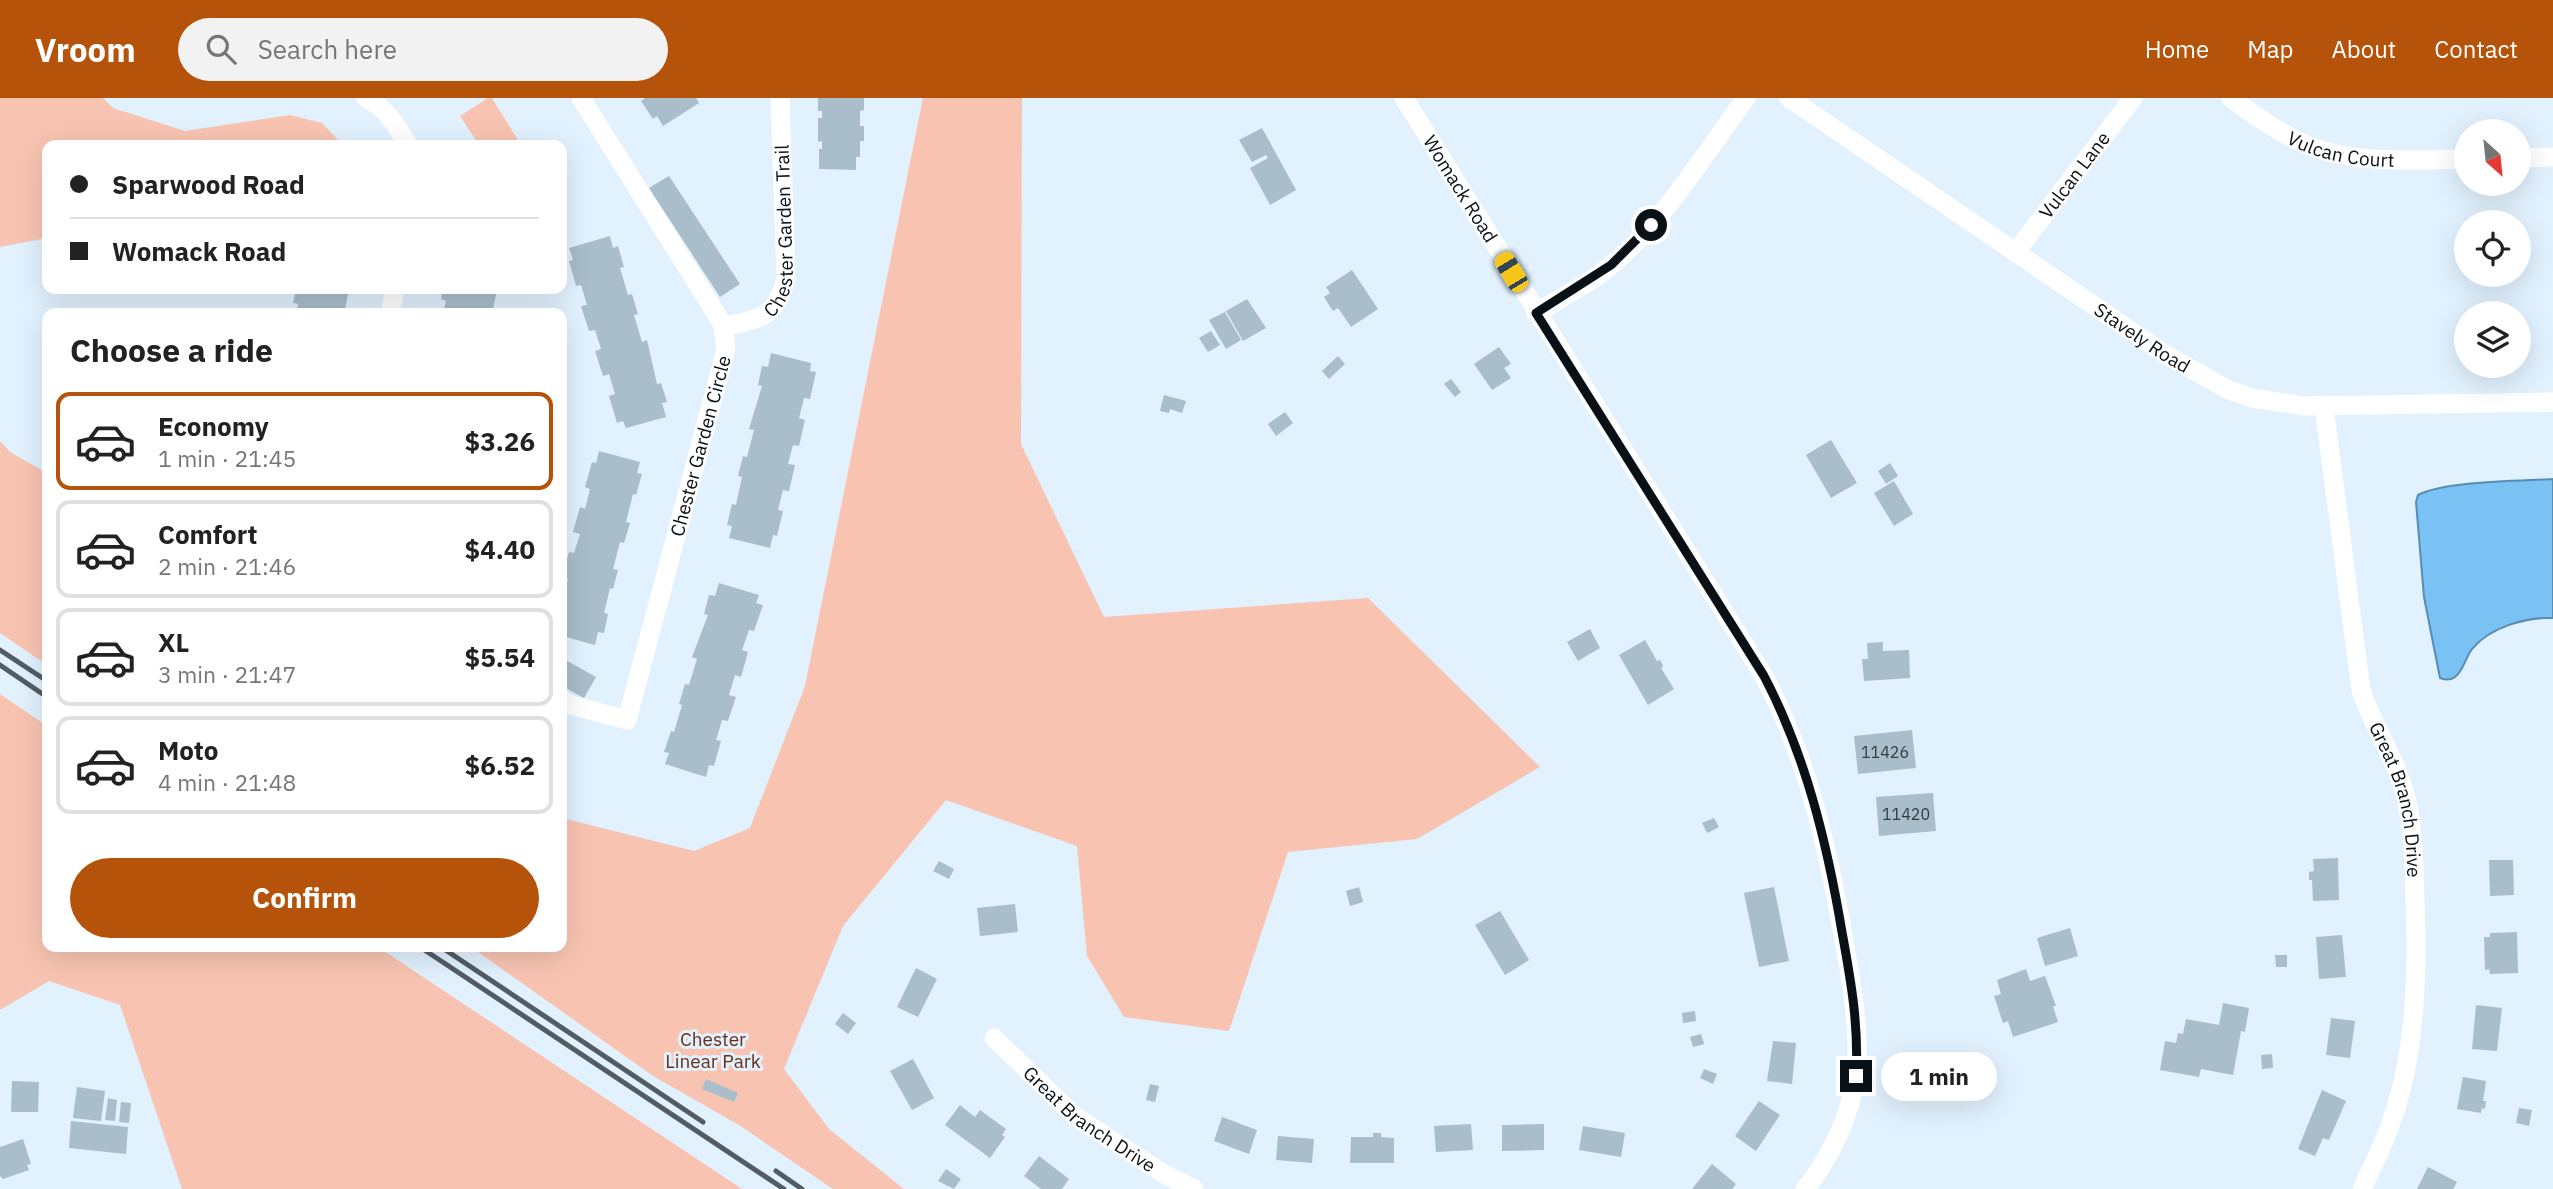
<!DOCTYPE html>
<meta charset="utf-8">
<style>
body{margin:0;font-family:"IBM Plex Sans",sans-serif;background:#f2f2f2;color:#222;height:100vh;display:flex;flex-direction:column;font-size:26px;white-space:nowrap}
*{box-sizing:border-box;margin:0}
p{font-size:23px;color:#767676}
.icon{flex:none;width:38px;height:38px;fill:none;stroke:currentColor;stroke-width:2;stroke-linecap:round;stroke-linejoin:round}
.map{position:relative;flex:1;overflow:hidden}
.drawer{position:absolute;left:42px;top:210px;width:525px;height:644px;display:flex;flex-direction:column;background:#fff;border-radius:14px;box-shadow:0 7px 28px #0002}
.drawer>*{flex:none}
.hud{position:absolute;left:42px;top:42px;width:525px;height:154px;border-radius:14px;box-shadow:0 7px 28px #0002;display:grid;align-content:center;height:154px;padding:0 28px;background:#fff}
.needle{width:46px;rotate:153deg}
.fabs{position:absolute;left:2454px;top:21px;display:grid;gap:14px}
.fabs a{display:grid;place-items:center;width:77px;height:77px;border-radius:50%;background:#fff;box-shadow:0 7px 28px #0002;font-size:35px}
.end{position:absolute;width:32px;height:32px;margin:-16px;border:9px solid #0a1116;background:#fff;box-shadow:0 0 0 4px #fff}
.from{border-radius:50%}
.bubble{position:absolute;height:49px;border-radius:24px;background:#fff;box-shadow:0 7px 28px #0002;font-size:23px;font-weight:700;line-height:49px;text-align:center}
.car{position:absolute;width:21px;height:42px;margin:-21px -10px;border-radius:9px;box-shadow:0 0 5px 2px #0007;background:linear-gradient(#f5c518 24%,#345 0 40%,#f5c518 0 76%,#345 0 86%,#f5c518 0)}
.hud b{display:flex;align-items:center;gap:24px;height:66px;font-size:26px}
.hud b+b{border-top:2px solid #e0e0e0}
.hud i{width:18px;height:18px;background:#222}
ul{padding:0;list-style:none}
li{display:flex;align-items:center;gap:21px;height:98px;margin:0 14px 10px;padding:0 14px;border:4px solid #e0e0e0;border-radius:14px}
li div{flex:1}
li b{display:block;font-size:26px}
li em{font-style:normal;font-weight:700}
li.current{border-color:#b45309}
li>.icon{width:63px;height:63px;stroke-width:1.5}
h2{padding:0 28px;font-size:32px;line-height:84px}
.button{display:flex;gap:14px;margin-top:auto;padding:14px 28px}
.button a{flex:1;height:80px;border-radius:42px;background:#b45309;color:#fff;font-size:28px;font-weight:700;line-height:80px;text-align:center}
header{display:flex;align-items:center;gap:42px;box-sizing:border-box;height:98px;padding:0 35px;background:#b45309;color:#fff}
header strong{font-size:33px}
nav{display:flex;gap:38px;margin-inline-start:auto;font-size:24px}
.search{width:490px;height:63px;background:#f2f2f2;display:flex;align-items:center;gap:18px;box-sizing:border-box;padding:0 24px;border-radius:38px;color:#767676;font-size:26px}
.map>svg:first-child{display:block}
.green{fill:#f8c4b1}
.water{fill:#7ac2f3;stroke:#588db1;stroke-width:2}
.building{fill:#a9bdcb}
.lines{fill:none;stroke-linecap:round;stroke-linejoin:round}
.minor{stroke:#fff;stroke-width:19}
.rail{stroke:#525c64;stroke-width:5}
.route{stroke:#0a1116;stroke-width:9}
.labels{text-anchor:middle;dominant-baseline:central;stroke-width:6;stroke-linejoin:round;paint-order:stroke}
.number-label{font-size:16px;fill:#323c43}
.street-label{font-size:19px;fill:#0a1116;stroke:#e1f1fe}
.park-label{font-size:19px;fill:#6a2e16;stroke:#e1f1fe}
</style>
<header>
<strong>Vroom</strong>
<div class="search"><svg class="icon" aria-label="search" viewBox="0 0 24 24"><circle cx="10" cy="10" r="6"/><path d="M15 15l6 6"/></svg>Search here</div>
<nav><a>Home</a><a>Map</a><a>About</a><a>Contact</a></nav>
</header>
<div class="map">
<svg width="2553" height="1091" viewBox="0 0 2553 1091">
<rect width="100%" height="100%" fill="#e1f1fe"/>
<g class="green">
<path d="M0 0H103L113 10 185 33 290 17 322 25 343 47H47V140L0 149Z"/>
<path d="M488 0H492L521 47H479L460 18Z"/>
<path d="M923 0H1022L1021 346 1104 519 1368 500 1540 669 1417 741 1288 754 1229 933 1124 919 1087 858 1077 748 946 702 843 828 784 971 829 1031 904 1091H833L739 1027 653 978 471 849H562V720L694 753 750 730 805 588Z"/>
<path d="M0 343 10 354 47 375V567L0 535Z"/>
<path d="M0 596 47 628V849H378L742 1091H182L120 907 49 883 0 912Z"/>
</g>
<path class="water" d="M2553 381V520C2526 519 2490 529 2472 551 2466 559 2463 573 2455 579 2450 583 2445 582 2440 580L2424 499 2416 404 2418 397C2445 383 2520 383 2553 381Z"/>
<g class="building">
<path d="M645 0H696L699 5 663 28 657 18 653 21 641 3Z"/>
<path d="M818 0H864V12L860 13V28H864V43H860V59H856V72L819 71V51H822V43L818 44V20H822V13H818Z"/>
<path d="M1262 30 1296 92 1270 107 1250 70 1268 60 1266 57 1252 64 1239 42Z"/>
<path d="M669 78 740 186 720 199 649 90Z"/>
<path d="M610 138 613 150 618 148 624 169 620 170 628 197 632 196 638 216 634 217 642 244 647 242 657 286 661 285 667 304 662 305 666 319 626 330 623 323 617 325 609 298 615 296 609 276 603 278 595 253 601 251 595 232 589 233 581 208 587 207 581 187 576 188 569 163 573 162 569 150Z"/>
<path d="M1352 172 1378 211 1351 229 1338 210 1333 213 1324 199 1330 195 1326 189Z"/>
<path d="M296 191H349L345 211 341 210 340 215H296L298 206 293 205Z"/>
<path d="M443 191 497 192 492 215H443L446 203 441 201Z"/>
<path d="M1247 201 1266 230 1243 243 1226 213Z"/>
<path d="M1225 214 1241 242 1226 251 1209 222Z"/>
<path d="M1211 233 1220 247 1208 254 1199 240Z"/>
<path d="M1499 249 1511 266 1504 270 1511 280 1492 292 1474 266Z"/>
<path d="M771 255 811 265 810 273 816 274 810 301 804 300 799 320 805 322 799 348 793 347 788 366 795 367 789 393 783 392 778 412 783 413 777 438 773 437 770 450 729 440 732 428 727 427 732 406 736 407 742 379 738 378 743 358 747 359 754 332 749 331 762 288 758 287 762 268 768 269Z"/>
<path d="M1338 258 1345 266 1329 281 1322 273Z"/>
<path d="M1451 281 1461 294 1455 299 1444 286Z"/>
<path d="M1164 297 1186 303 1182 315 1170 311 1169 315 1160 313Z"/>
<path d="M1285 314 1293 325 1276 338 1268 326Z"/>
<path d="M1831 342 1857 385 1831 400 1806 357Z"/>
<path d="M599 353 640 364 637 375 642 376 636 397 633 396 626 424 630 425 624 445 620 444 613 471 618 472 613 491 610 490 604 515 608 516 604 535 598 534 595 547 562 538V501L568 481 562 480 569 454 574 455 580 436 573 434 580 409 585 411 590 391 585 389 592 364 596 365Z"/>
<path d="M1890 365 1898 378 1886 386 1878 373Z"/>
<path d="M1894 383 1913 416 1894 428 1874 395Z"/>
<path d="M719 485 759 497 756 505 763 507 754 533 749 532 742 552 748 554 741 579 735 577 729 597 736 599 728 623 722 622 716 642 721 643 714 668 709 667 706 679 665 666 669 655 664 654 671 633 674 634 682 607 679 606 685 586 689 587 697 561 692 559 708 517 704 516 709 497 715 498Z"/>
<path d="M1590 531 1600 550 1578 563 1567 544Z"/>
<path d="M1645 542 1657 563 1660 562 1663 568 1661 570 1674 591 1648 607 1619 557Z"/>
<path d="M1883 544V553L1909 552 1910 580 1864 583 1862 561H1868L1867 545Z"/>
<path d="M562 560 596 579 584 600 562 588Z"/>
<path d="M1912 632 1916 670 1858 676 1854 638Z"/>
<path d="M1933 695 1936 733 1879 738 1876 699Z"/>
<path d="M1714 720 1719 729 1707 735 1702 725Z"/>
<path d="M2338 760 2339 802 2313 803 2312 782H2309V774L2314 773 2313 761Z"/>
<path d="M2489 762H2513L2514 797 2490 798Z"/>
<path d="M939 763 954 771 949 781 933 773Z"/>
<path d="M1359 789 1363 804 1350 808 1346 793Z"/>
<path d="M1774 789 1789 863 1759 869 1744 795Z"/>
<path d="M1015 806 1018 834 980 838 977 810Z"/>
<path d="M1500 813 1529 862 1505 877 1475 827Z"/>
<path d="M2070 830 2078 858 2045 868 2037 840Z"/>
<path d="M2517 834 2518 875 2490 876 2489 871 2485 872 2484 839H2490V835Z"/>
<path d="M2342 837 2346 879 2319 881 2316 839Z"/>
<path d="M2275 857H2287V869H2276Z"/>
<path d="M916 870 937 881 918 919 897 909Z"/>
<path d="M2026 871 2030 883 2045 878 2056 908H2053L2058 924 2013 939 2008 923 2003 925 1994 898 2001 896 1997 882Z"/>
<path d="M2223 905 2249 910 2245 934 2241 933 2233 977 2201 971 2199 979 2160 972 2165 943 2176 945 2178 935 2183 936 2186 921 2219 927Z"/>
<path d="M2476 907 2502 910 2497 953 2472 951Z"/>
<path d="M1695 913 1696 923 1683 925 1682 915Z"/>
<path d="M843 915 856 925 848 936 835 926Z"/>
<path d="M2331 920 2355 923 2350 960 2326 957Z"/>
<path d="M1701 936 1704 946 1693 949 1690 939Z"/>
<path d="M1773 943 1796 945 1792 986 1767 983Z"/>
<path d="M2272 956 2273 970 2262 971 2261 957Z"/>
<path d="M913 961 934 1000 912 1012 890 973Z"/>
<path d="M1704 971 1717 976 1713 986 1700 980Z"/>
<path d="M2463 979 2486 983 2483 1003H2486L2485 1011 2482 1010 2481 1015 2457 1011Z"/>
<path d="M706 981 738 995 734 1004 702 991Z"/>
<path d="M12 983 39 984 38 1014H11Z"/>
<path d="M1150 986 1159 988 1155 1004 1146 1002Z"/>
<path d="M77 989 105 993 101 1023 73 1020Z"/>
<path d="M2322 992 2346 1003 2329 1042 2323 1040 2315 1058 2298 1051Z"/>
<path d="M108 1000 117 1002 115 1023 105 1022Z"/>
<path d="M1759 1003 1780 1017 1756 1053 1735 1038Z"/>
<path d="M121 1004 131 1005 129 1025 119 1024Z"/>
<path d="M960 1007 975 1019 980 1012 1006 1031 1002 1037 1005 1039 990 1060 945 1027Z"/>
<path d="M2519 1010 2532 1012 2529 1028 2516 1025Z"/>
<path d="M1222 1019 1257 1032 1249 1056 1214 1043Z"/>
<path d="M71 1023 128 1029 126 1056 69 1050Z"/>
<path d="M1471 1026 1473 1052 1436 1054 1434 1028Z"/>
<path d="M1544 1026V1052L1502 1053V1027Z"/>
<path d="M1583 1028 1625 1035 1621 1059 1579 1052Z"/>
<path d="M1373 1035H1381V1039L1394 1040V1065H1350L1351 1039H1373Z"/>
<path d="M1278 1038 1314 1041 1312 1065 1276 1062Z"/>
<path d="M23 1041 31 1066 27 1067 29 1072 3 1081 0 1078V1049Z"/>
<path d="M1039 1058 1069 1081 1062 1091H1041L1024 1078Z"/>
<path d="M1712 1066 1736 1086 1732 1091H1692Z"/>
<path d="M2428 1069 2457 1084 2453 1091H2417Z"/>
<path d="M946 1071 961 1081 954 1091 938 1083Z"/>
</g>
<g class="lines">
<g class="minor">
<path d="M366 0C386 10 397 28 408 47"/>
<path id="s1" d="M1404 0 1764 578C1808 661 1828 751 1844 843 1852 887 1860 930 1856 975 1852 1015 1830 1061 1805 1091"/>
<path id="s2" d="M1789 0 2168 258 2227 291 2252 300 2304 308 2553 304"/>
<path id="s3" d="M2231 0C2253 16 2275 32 2300 44 2350 67 2411 62 2466 61"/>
<path d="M2518 60 2553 59"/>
<path id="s4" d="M2015 155 2133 0"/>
<path d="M390 215 395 191"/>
<path d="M1536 215C1562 199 1591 185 1614 165 1666 120 1705 55 1746 0"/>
<path id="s5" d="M723 228C758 223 778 218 786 180L780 0"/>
<path id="s6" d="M2324 309 2361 592C2373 629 2397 662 2406 700 2414 733 2414 767 2415 801 2418 879 2416 964 2386 1038 2379 1056 2370 1073 2362 1091"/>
<path id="s7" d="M562 602 571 607 627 622 726 251 723 228 712 209 581 0"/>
<path id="s8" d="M994 940 1076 1019 1164 1076 1194 1091"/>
</g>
<g class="rail">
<path d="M0 552 47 583"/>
<path d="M0 567 47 599"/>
<path d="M420 849 784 1091"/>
<path d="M441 849 703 1024"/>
<path d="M776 1073 802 1091"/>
</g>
</g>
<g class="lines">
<path class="route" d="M1651 127 1611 167 1536 215 1764 578C1806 658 1827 745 1842 834 1851 883 1859 928 1856 978"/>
</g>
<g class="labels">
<g class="number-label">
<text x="1885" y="654">11426</text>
<text x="1906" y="716">11420</text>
</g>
<g class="street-label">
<text stroke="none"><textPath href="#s3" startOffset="124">Vulcan Court</textPath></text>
<text stroke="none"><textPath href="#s4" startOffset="98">Vulcan Lane</textPath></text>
<text stroke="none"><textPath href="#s1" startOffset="107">Womack Road</textPath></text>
<text stroke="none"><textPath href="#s5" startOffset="133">Chester Garden Trail</textPath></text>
<text stroke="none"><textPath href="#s2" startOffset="427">Stavely Road</textPath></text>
<text stroke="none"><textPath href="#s7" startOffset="352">Chester Garden Circle</textPath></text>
<text stroke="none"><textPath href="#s6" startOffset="402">Great Branch Drive</textPath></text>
<text stroke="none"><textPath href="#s8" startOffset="126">Great Branch Drive</textPath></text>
</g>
<g class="park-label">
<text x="713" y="941">Chester<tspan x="713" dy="22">Linear Park</tspan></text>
</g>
</g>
</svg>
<div class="fabs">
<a><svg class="needle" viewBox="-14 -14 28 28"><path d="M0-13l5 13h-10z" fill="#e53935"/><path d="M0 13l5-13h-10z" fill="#767676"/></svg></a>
<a><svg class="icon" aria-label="locate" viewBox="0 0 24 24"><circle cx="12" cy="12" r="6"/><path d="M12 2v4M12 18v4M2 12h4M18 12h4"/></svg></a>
<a><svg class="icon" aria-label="layers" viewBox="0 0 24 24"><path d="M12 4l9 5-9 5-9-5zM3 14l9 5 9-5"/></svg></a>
</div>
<i class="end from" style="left:1651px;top:127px"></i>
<i class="end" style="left:1856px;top:978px"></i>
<div class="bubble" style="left:1881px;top:954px;width:116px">1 min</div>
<i class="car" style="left:1511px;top:174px;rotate:329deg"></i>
<div class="hud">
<b><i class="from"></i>Sparwood Road</b>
<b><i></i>Womack Road</b>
</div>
<section class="drawer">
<h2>Choose a ride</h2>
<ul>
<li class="current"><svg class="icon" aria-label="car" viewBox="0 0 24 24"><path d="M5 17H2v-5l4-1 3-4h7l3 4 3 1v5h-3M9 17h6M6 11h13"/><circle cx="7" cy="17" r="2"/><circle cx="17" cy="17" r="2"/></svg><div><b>Economy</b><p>1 min · 21:45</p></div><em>$3.26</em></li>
<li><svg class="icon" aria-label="car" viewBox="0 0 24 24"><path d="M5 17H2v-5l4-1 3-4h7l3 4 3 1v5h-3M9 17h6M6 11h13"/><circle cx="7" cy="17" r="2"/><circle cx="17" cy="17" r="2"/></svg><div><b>Comfort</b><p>2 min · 21:46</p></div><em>$4.40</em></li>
<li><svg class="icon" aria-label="car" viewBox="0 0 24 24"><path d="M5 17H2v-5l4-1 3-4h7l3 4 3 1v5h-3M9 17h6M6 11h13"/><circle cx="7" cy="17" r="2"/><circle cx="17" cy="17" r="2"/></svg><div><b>XL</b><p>3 min · 21:47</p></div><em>$5.54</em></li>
<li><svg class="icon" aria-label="car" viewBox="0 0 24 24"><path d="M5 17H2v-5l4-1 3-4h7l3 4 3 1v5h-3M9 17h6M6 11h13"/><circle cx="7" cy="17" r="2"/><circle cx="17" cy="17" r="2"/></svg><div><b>Moto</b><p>4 min · 21:48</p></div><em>$6.52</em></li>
</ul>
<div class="button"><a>Confirm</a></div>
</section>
</div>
